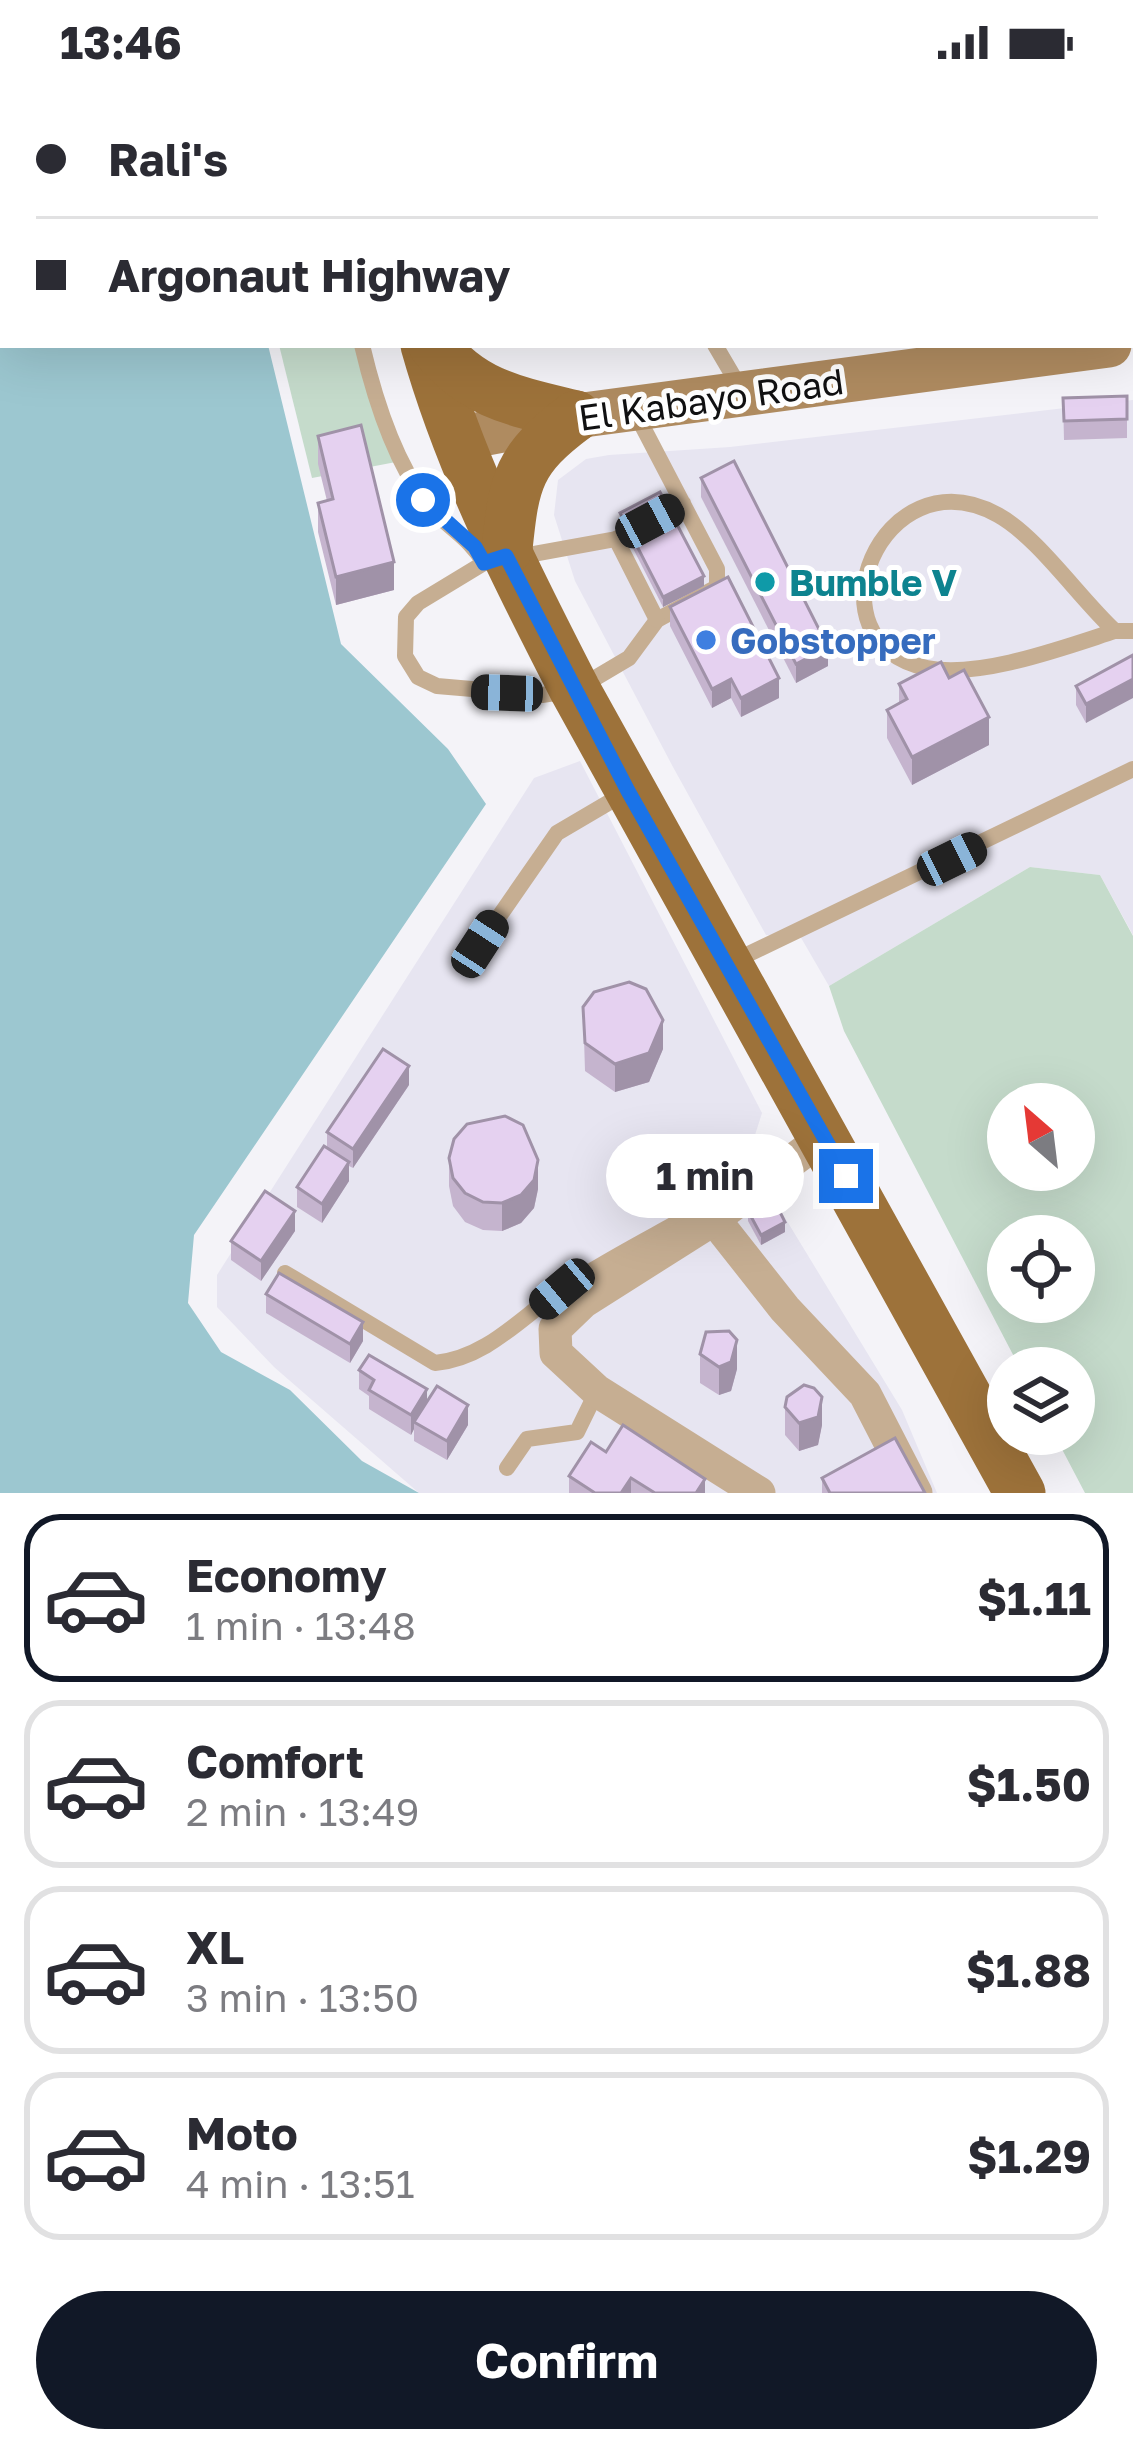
<!DOCTYPE html>
<meta charset="utf-8">
<style>
body{margin:0;font-family:"Golos Text",sans-serif;background:#f2f2f3;color:#2b2b33;height:100vh;display:flex;flex-direction:column;font-size:45px;white-space:nowrap}
*{box-sizing:border-box;margin:0}
p{font-size:39px;color:#7c7c81}
.icon{flex:none;width:66px;height:66px;fill:none;stroke:currentColor;stroke-width:2;stroke-linecap:round;stroke-linejoin:round}
.map{position:relative;height:1409px;overflow:hidden}
.side{display:flex;flex-direction:column;background:#fff;flex:1}
.side>*{flex:none}
.hud{position:absolute;left:0px;top:0px;width:1134px;height:264px;box-shadow:0 12px 48px #0002;display:grid;align-content:center;height:264px;padding:0 36px;background:#fff}
.needle{width:78px;rotate:332deg}
.controls{position:absolute;left:987px;top:999px;display:grid;gap:24px}
.controls a{display:grid;place-items:center;width:108px;height:108px;border-radius:50%;background:#fff;box-shadow:0 12px 48px #0002;font-size:60px}
.end{position:absolute;width:54px;height:54px;margin:-27px;border:15px solid #1a73e8;background:#fff;box-shadow:0 0 0 6px #fff}
.from{border-radius:50%}
.bubble{position:absolute;height:84px;border-radius:42px;background:#fff;box-shadow:0 12px 48px #0002;font-size:39px;font-weight:700;line-height:84px;text-align:center}
.car{position:absolute;width:36px;height:72px;margin:-36px -18px;border-radius:15px;box-shadow:0 0 9px 3px #0007;background:linear-gradient(#222 24%,#8ab4d8 0 40%,#222 0 76%,#8ab4d8 0 86%,#222 0)}
.hud b{display:flex;align-items:center;gap:42px;height:114px;font-size:45px}
.hud b+b{border-top:3px solid #e1e1e2}
.hud i{width:30px;height:30px;background:#2b2b33}
ul{padding:21px 0 0;list-style:none}
li{display:flex;align-items:center;gap:36px;height:168px;margin:0 24px 18px;padding:0 12px;border:6px solid #e1e1e2;border-radius:36px}
li div{flex:1}
li b{display:block;font-size:45px}
li em{font-style:normal;font-weight:700}
li.selected{border-color:#111827}
li>.icon{width:108px;height:108px;stroke-width:1.5}
.primary-button{display:flex;gap:24px;margin-top:auto;padding:24px 36px}
.primary-button a{flex:1;height:138px;border-radius:72px;background:#111827;color:#fff;font-size:48px;font-weight:700;line-height:138px;text-align:center}
.status{display:flex;justify-content:space-between;align-items:center;height:84px;padding:0 60px;background:#fff;direction:ltr}
.status svg{height:33px;fill:currentColor}
.map>svg:first-child{display:block}
.built{fill:#e7e5f1}
.green{fill:#c5dbcb;fill-rule:evenodd}
.water{fill:#9cc7d0}
.lines{fill:none;stroke-linecap:round;stroke-linejoin:round}
.lane{stroke:#c6ae92;stroke-width:16}
.street{stroke:#c6ae92;stroke-width:33}
.secondary{stroke:#af8b60;stroke-width:45}
.primary{stroke:#9d723a;stroke-width:51}
.wall{fill:#c5b4ce}
.shaded-wall{fill:#a092a8}
.building{fill:#e5d1f0;stroke:#a092a8;stroke-width:3}
.route{stroke:#1a73e8;stroke-width:15}
.culture-dot{fill:#0f9aa8;stroke:#fff;stroke-width:4.5}
.shop-dot{fill:#3f7fe0;stroke:#fff;stroke-width:4.5}
.labels{text-anchor:middle;dominant-baseline:central;stroke-width:10;stroke-linejoin:round;paint-order:stroke}
.street-label{font-size:36px;fill:#111112;stroke:#fff}
.culture-label{font-size:36px;font-weight:bold;fill:#0d838f;stroke:#fff;text-anchor:start}
.shop-label{font-size:36px;font-weight:bold;fill:#366cbe;stroke:#fff;text-anchor:start}
</style>
<div class="status"><b>13:46</b><svg viewBox="0 0 49 12"><path d="M0 12V9h3v3zM5 12V6h3v6zM10 12V3h3v9zM15 12V0h3v12zM26 1h20v11H26zM47 4h2v5h-2z"/></svg></div>
<div class="map">
<svg width="1133" height="1409" viewBox="0 0 1133 1409">
<rect width="100%" height="100%" fill="#f4f3f8"/>
<g class="built">
<path d="M1133 316V851L1100 791 1030 783 829 902 800 852 766 851 673 683 575 497 554 431 558 396 586 375 609 371 730 363Z"/>
<path d="M580 677 762 1029 748 1073 902 1326 937 1409H419L274 1283 217 1223V1191L534 694Z"/>
</g>
<g class="green">
<path d="M279 261H367L396 378 312 394Z"/>
<path d="M1030 783 1100 791 1133 852V1409H1085L1054 1350H1074V1284H1020L844 947 829 902ZM1074 1020V1086H1008V1020ZM1008 1152H1074V1218H1008Z"/>
</g>
<path class="water" d="M0 0H1133L1131 36V3H3V261H268L341 560 448 665 486 720 194 1151 188 1219 221 1268 290 1306 362 1377 419 1409H0Z"/>
<g class="lines">
<g class="lane">
<path d="M362 261C374 312 394 376 426 418 444 442 470 453 484 479"/>
<path d="M715 261 742 307"/>
<path d="M635 328 717 485V503L657 536 629 574 575 606 542 611 437 602 418 593 405 572 406 533 418 519 484 479 616 455 683 419"/>
<path d="M616 455 657 536"/>
<path d="M1115 547C1080 515 1038 453 998 431 881 367 803 559 927 584 979 595 1065 563 1115 547H1133"/>
<path d="M480 860 557 749 625 709"/>
<path d="M734 877 1133 685"/>
<path d="M285 1189 435 1279C488 1274 523 1231 564 1204 606 1176 652 1153 696 1128"/>
<path d="M507 1384 527 1355 577 1348 597 1307"/>
</g>
<g class="street">
<path d="M714 1135 785 1225 865 1310 916 1409"/>
<path d="M759 1409 597 1307 556 1269 555 1245 583 1218 714 1135 824 1053"/>
</g>
<path class="secondary" d="M456 355 576 332 1109 261"/>
<g class="primary">
<path d="M370 0 371 3"/>
<path d="M426 261C460 382 518 495 575 606L1020 1409"/>
<path d="M434 261C471 310 518 318 576 332"/>
<path d="M507 465C514 396 518 375 576 332"/>
</g>
</g>
<g class="wall">
<path d="M1127 312V354L1064 356 1063 314Z"/>
<path d="M318 352 394 506 336 521 318 448V419L327 417 318 380Z"/>
<path d="M701 394 828 582 796 599 701 413Z"/>
<path d="M620 429 704 502 663 523 620 439Z"/>
<path d="M670 523 779 614 741 633 731 614 712 624 670 542Z"/>
<path d="M1133 571 1086 639 1076 621V602Z"/>
<path d="M949 594 989 661 912 701 887 654V626L899 619V600Z"/>
<path d="M583 923 663 965 649 998 615 1008 585 987Z"/>
<path d="M409 1001 353 1084 349 1082V1097L322 1139 297 1123V1103L327 1064V1048Z"/>
<path d="M728 1069 750 1081 735 1090 728 1078Z"/>
<path d="M449 1074 538 1105 534 1124 521 1139 502 1147 483 1146 465 1138 453 1122 449 1102Z"/>
<path d="M748 1127 785 1148 761 1161 748 1137Z"/>
<path d="M295 1147 261 1197 231 1176V1157Z"/>
<path d="M266 1210 363 1257 350 1279 266 1229Z"/>
<path d="M700 1270 737 1285 731 1307 719 1311 700 1299Z"/>
<path d="M359 1286 427 1317 468 1341 447 1376 414 1357V1345L411 1351 369 1325V1312L359 1305Z"/>
<path d="M785 1323 822 1341 818 1361 799 1367 785 1351Z"/>
<path d="M606 1368 705 1409H569V1392Z"/>
<path d="M822 1394 925 1409H822Z"/>
</g>
<g class="shaded-wall">
<path d="M394 478V506L336 521V493Z"/>
<path d="M704 492V502L663 523V513Z"/>
<path d="M828 563V582L796 599V580Z"/>
<path d="M779 594V614L741 633V614Z"/>
<path d="M731 595V614L712 624V605Z"/>
<path d="M1133 595V614L1086 639V620Z"/>
<path d="M989 633V661L912 701V673Z"/>
<path d="M663 936V965L649 998 615 1008V980Z"/>
<path d="M409 982V1001L353 1084V1065Z"/>
<path d="M750 1071V1081L735 1090V1080Z"/>
<path d="M538 1076V1105L534 1124 521 1139 502 1147V1119Z"/>
<path d="M349 1078V1097L322 1139V1120Z"/>
<path d="M295 1127V1147L261 1197V1177Z"/>
<path d="M785 1138V1148L761 1161V1151Z"/>
<path d="M363 1238V1257L350 1279V1260Z"/>
<path d="M737 1256V1285L731 1307 719 1311V1283Z"/>
<path d="M427 1305V1325L414 1338V1345L411 1351V1331Z"/>
<path d="M822 1313V1341L818 1361 799 1367V1339Z"/>
<path d="M468 1321V1341L447 1376V1357Z"/>
<path d="M631 1394V1409H621Z"/>
<path d="M705 1395V1409H696Z"/>
</g>
<g class="building">
<path d="M1127 312V335L1064 337 1063 314Z"/>
<path d="M361 341 394 478 336 493 318 419 333 415 318 352Z"/>
<path d="M734 377 828 563 796 580 701 394Z"/>
<path d="M660 408 704 492 663 513 620 429Z"/>
<path d="M728 493 779 594 741 614 731 595 712 605 670 523Z"/>
<path d="M1133 571V595L1086 620 1076 602Z"/>
<path d="M941 578 949 594 964 586 989 633 912 673 887 626 907 615 899 600Z"/>
<path d="M629 898 646 905 663 936 649 969 615 980 585 959 583 923 594 908Z"/>
<path d="M383 965 409 982 353 1065 327 1048Z"/>
<path d="M505 1032 523 1041 538 1076 534 1096 521 1111 502 1119 483 1118 465 1109 453 1094 449 1074 454 1055 467 1040Z"/>
<path d="M744 1060 750 1071 735 1080 728 1069Z"/>
<path d="M324 1062 349 1078 322 1120 297 1103Z"/>
<path d="M265 1107 295 1127 261 1177 231 1157Z"/>
<path d="M773 1114 785 1138 761 1151 748 1127Z"/>
<path d="M279 1189 363 1238 350 1260 266 1210Z"/>
<path d="M729 1247 737 1256 731 1278 719 1283 700 1270 706 1248Z"/>
<path d="M369 1271 427 1305 411 1331 369 1306 374 1296 359 1286Z"/>
<path d="M804 1301 814 1304 822 1313 818 1333 799 1339 785 1323 787 1313Z"/>
<path d="M437 1302 468 1321 447 1357 414 1338Z"/>
<path d="M623 1341 705 1395 696 1409H655L631 1394 621 1409H595L569 1392 591 1358 606 1368Z"/>
<path d="M895 1354 925 1409H830L822 1394Z"/>
</g>
<g class="lines">
<path class="route" d="M423 416 475 463 484 479 506 472 628 707 846 1092"/>
</g>
<circle class="culture-dot" cx="765" cy="498" r="12"/>
<circle class="shop-dot" cx="706" cy="556" r="12"/>
<g class="labels">
<g class="street-label">
<text transform="translate(711 315) rotate(-8)">El Kabayo Road</text>
</g>
<g class="culture-label">
<text x="789" y="498">Bumble V</text>
</g>
<g class="shop-label">
<text x="730" y="556">Gobstopper</text>
</g>
</g>
</svg>
<div class="controls">
<a><svg class="needle" viewBox="-14 -14 28 28"><path d="M0-13l5 13h-10z" fill="#e53935"/><path d="M0 13l5-13h-10z" fill="#7c7c81"/></svg></a>
<a><svg class="icon" aria-label="locate" viewBox="0 0 24 24"><circle cx="12" cy="12" r="6"/><path d="M12 2v4M12 18v4M2 12h4M18 12h4"/></svg></a>
<a><svg class="icon" aria-label="layers" viewBox="0 0 24 24"><path d="M12 4l9 5-9 5-9-5zM3 14l9 5 9-5"/></svg></a>
</div>
<i class="end from" style="left:423px;top:416px"></i>
<i class="end" style="left:846px;top:1092px"></i>
<div class="bubble" style="left:606px;top:1050px;width:198px">1 min</div>
<i class="car" style="left:650px;top:437px;rotate:62deg"></i>
<i class="car" style="left:507px;top:609px;rotate:272deg"></i>
<i class="car" style="left:952px;top:775px;rotate:64deg"></i>
<i class="car" style="left:480px;top:860px;rotate:33deg"></i>
<i class="car" style="left:562px;top:1205px;rotate:230deg"></i>
<div class="hud">
<b><i class="from"></i>Rali's</b>
<b><i></i>Argonaut Highway</b>
</div>
</div>
<section class="side">
<ul>
<li class="selected"><svg class="icon" aria-label="car" viewBox="0 0 24 24"><path d="M5 17H2v-5l4-1 3-4h7l3 4 3 1v5h-3M9 17h6M6 11h13"/><circle cx="7" cy="17" r="2"/><circle cx="17" cy="17" r="2"/></svg><div><b>Economy</b><p>1 min · 13:48</p></div><em>$1.11</em></li>
<li><svg class="icon" aria-label="car" viewBox="0 0 24 24"><path d="M5 17H2v-5l4-1 3-4h7l3 4 3 1v5h-3M9 17h6M6 11h13"/><circle cx="7" cy="17" r="2"/><circle cx="17" cy="17" r="2"/></svg><div><b>Comfort</b><p>2 min · 13:49</p></div><em>$1.50</em></li>
<li><svg class="icon" aria-label="car" viewBox="0 0 24 24"><path d="M5 17H2v-5l4-1 3-4h7l3 4 3 1v5h-3M9 17h6M6 11h13"/><circle cx="7" cy="17" r="2"/><circle cx="17" cy="17" r="2"/></svg><div><b>XL</b><p>3 min · 13:50</p></div><em>$1.88</em></li>
<li><svg class="icon" aria-label="car" viewBox="0 0 24 24"><path d="M5 17H2v-5l4-1 3-4h7l3 4 3 1v5h-3M9 17h6M6 11h13"/><circle cx="7" cy="17" r="2"/><circle cx="17" cy="17" r="2"/></svg><div><b>Moto</b><p>4 min · 13:51</p></div><em>$1.29</em></li>
</ul>
<div class="primary-button"><a>Confirm</a></div>
</section>
